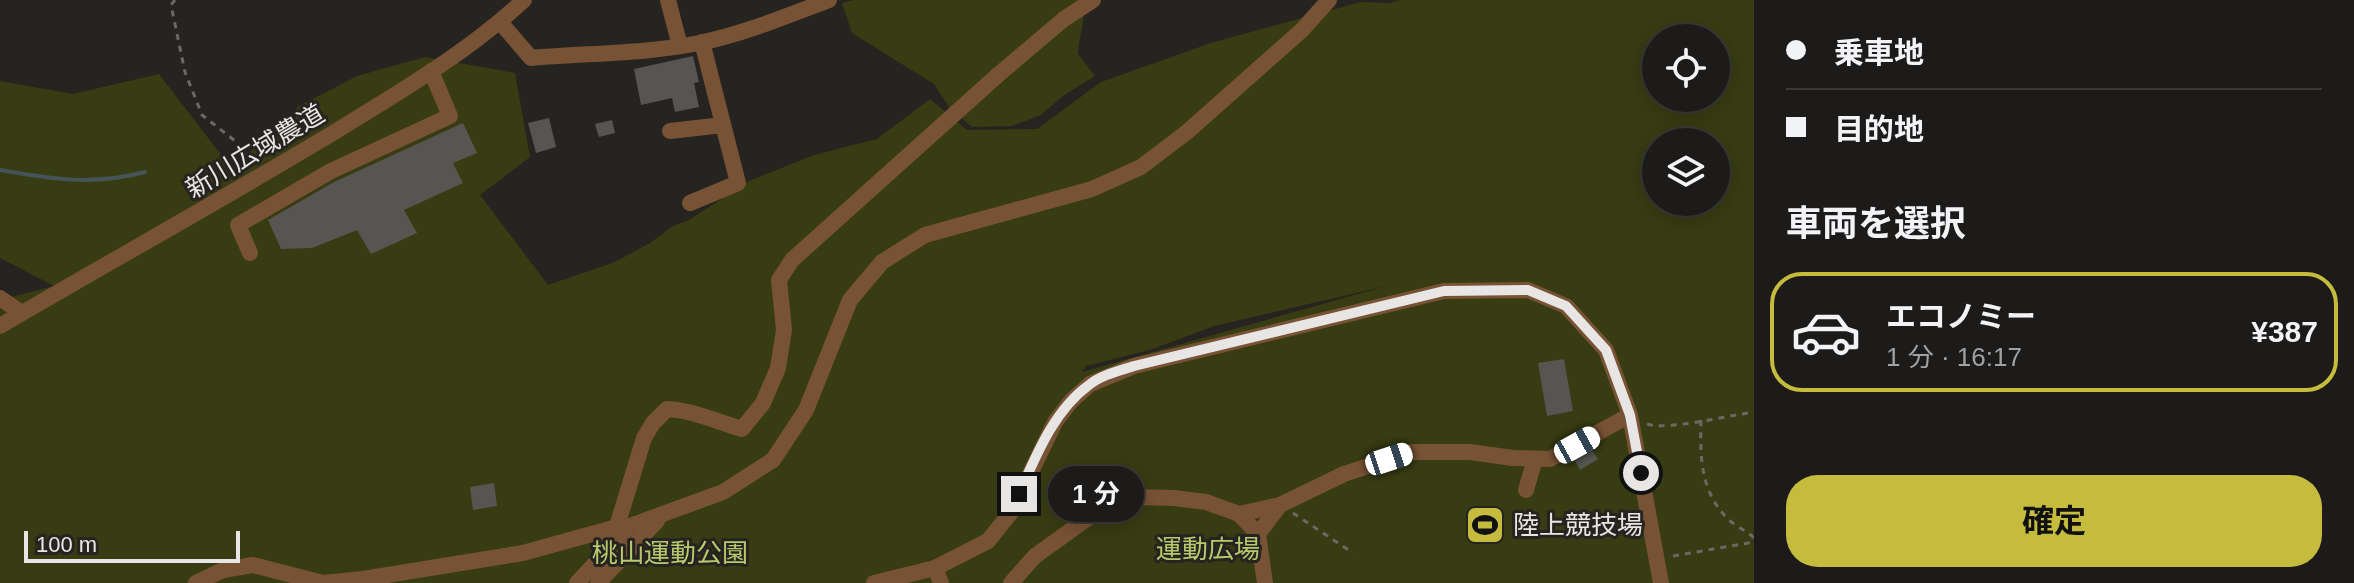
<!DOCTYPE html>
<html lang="ja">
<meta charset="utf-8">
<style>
body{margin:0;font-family:Arial,"Noto Sans JP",sans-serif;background:#292826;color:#f1f3f6;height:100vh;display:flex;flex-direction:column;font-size:30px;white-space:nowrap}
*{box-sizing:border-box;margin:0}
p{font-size:26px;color:#a0a1a2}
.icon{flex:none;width:44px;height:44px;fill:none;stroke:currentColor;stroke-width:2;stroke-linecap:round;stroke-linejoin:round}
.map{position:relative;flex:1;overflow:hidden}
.details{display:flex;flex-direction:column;background:#1c1b19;width:600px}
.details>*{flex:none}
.guide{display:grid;align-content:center;height:176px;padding:0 32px;background:#1c1b19}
.fabs{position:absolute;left:1642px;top:24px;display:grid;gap:16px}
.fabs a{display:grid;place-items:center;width:88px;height:88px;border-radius:50%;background:#1c1b19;box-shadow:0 4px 20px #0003,0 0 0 2px #3a3938;font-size:40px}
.scale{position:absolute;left:24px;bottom:20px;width:216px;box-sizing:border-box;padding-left:8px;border:4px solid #e7e6e4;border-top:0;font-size:22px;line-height:28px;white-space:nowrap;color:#e7e6e4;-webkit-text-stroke:6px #262421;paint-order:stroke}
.end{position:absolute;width:36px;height:36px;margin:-18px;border:10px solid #e7e6e4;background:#111;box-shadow:0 0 0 4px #111}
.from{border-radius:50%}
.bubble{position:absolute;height:56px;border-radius:28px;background:#1c1b19;box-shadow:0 4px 20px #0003,0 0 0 2px #3a3938;font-size:26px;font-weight:700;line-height:56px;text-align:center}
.car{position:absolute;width:24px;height:48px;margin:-24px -12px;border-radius:10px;box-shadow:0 0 6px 2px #0007;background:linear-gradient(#fff 24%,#345 0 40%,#fff 0 76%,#345 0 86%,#fff 0)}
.guide b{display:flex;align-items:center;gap:28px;height:76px;font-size:30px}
.guide b+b{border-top:2px solid #3a3938}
.guide i{width:20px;height:20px;background:#f1f3f6}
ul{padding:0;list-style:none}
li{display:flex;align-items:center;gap:24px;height:120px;margin:0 16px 12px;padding:0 16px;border:4px solid #3a3938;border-radius:32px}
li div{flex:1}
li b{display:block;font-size:30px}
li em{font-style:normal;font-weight:700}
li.on{border-color:#c5bc3d}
li>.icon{width:72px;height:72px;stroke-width:1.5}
h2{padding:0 32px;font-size:36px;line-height:96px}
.cta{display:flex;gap:16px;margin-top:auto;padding:16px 32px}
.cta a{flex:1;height:92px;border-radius:32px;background:#c5bc3d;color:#111;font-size:32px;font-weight:700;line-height:92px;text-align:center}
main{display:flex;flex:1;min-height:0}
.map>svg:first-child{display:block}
.green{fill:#373c12;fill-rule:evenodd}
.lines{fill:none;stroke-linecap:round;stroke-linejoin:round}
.stream{stroke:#455459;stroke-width:4}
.building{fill:#565551}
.path{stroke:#6b6967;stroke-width:3;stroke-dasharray:6 6;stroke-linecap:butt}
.minor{stroke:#785235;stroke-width:16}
.route{stroke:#e7e6e4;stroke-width:10}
.labels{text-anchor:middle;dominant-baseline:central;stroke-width:6;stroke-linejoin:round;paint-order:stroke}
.street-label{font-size:26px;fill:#e7e6e4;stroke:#262421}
.poi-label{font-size:26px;fill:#e7e6e4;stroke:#262421;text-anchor:start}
.park-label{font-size:26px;fill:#bac86c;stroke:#262421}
</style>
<main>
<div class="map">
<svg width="1754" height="583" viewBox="0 0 1754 583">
<rect width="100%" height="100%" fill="#262421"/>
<g class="green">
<path d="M854 0H1084C1086 19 1079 34 1078 54L1095 76 1064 95 1041 115 1012 126 972 127 949 107 934 84 852 33 842 3Z"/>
<path d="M1400 0H1754V583H0V300L54 286 0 258V81L73 94 159 74 232 169 299 106 357 76 425 57 515 73 530 157 480 195 548 285 615 262 650 243 673 226 689 220 749 181 814 155 877 139 930 99 967 130 1037 129 1101 82 1211 43 1361 2 1390 3ZM1656 38H1716V98H1656ZM1656 142H1716V202H1656ZM1386 286 1082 372 1086 366 1150 350 1214 326Z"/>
</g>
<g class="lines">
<path class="stream" d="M0 170C51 179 93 186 145 172"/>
</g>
<g class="building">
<path d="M693 56 699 82 694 83 699 107 675 112 672 98 641 105 634 69Z"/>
<path d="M549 118 556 147 536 153 528 123Z"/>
<path d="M612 120 615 133 599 137 595 124Z"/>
<path d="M463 123 477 153 453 163 463 183 404 210 417 233 371 254 357 230 312 248 281 249 268 220 334 182Z"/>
<path d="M1564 359 1573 411 1547 416 1538 363Z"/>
<path d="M1591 449 1598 459 1580 470 1574 458Z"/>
<path d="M494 483 497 506 473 510 470 487Z"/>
</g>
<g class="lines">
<g class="path">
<path d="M175 0 171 5 185 72 202 115 239 144 252 164"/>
<path d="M1701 420C1700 457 1700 491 1728 519 1736 527 1746 530 1754 538"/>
<path d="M1647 424C1667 431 1730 415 1754 412"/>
<path d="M1293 513 1353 553"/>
<path d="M1673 556 1754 542"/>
</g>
<g class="minor">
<path d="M668 0 680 46"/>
<path d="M500 22 531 58C587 53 644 54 699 43 743 34 787 16 829 0"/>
<path d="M670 131 723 125"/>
<path d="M690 203 738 183 702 42"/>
<path d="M250 253 238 225 331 171 450 116 431 71"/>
<path d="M0 298 22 313"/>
<path d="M0 326C111 261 223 199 333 133 399 92 467 53 524 0"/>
<path d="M1526 490 1535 459"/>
<path d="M1239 514 1258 534 1280 505"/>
<path d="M617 526 644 438 653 423 667 409C692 410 718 422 742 429L763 403 778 368 784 330 779 280 792 260 999 74 1064 19 1093 0"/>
<path d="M1258 534 1265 583"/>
<path d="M935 568 941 583"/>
<path d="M196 583 223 570 253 565 323 583 363 579 523 553 624 525"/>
<path d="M577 583 630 526 723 492 773 460 806 410 850 300 882 262 925 235 1092 189 1141 167 1187 132 1302 30 1329 0"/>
<path d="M598 583 657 521"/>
<path d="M874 583 935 568 988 541 1012 511 1055 422 1071 401 1090 384 1134 366 1444 291 1528 290 1566 306 1606 350 1630 415 1661 583"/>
<path d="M1011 583 1035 556 1088 518 1134 497 1174 498 1206 502 1239 514 1280 505 1344 474 1411 452H1470L1513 458 1550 459 1630 415"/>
</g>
</g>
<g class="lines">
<path class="route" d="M1019 494C1036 456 1054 410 1089 385 1101 375 1119 371 1134 366L1444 291 1528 290 1566 306 1606 350 1630 415 1641 473"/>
</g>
<defs>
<g id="stadium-square" transform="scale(2)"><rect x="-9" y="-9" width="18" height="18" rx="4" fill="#c5bc3d" stroke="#262421"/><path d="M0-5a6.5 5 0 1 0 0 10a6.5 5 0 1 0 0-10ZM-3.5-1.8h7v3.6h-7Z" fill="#111"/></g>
</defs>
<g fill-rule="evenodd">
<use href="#stadium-square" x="1485" y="525"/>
</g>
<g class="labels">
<g class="street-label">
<text transform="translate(255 151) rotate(-31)">新川広域農道</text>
</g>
<g class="poi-label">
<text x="1513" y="525">陸上競技場</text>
</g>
<g class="park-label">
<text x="1208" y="549">運動広場</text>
<text x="670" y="553">桃山運動公園</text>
</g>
</g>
</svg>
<div class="fabs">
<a><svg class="icon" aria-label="locate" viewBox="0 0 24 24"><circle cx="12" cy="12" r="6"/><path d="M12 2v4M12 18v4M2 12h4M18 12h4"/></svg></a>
<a><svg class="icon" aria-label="layers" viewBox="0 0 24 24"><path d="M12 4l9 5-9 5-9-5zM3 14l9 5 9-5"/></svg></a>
</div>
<div class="scale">100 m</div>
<i class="end from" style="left:1641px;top:473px"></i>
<i class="end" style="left:1019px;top:494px"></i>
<div class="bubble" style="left:1048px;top:466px;width:96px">1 分</div>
<i class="car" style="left:1577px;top:445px;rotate:61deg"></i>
<i class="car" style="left:1389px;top:459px;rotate:72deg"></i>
</div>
<section class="details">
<div class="guide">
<b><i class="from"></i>乗車地</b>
<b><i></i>目的地</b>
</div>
<h2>車両を選択</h2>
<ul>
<li class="on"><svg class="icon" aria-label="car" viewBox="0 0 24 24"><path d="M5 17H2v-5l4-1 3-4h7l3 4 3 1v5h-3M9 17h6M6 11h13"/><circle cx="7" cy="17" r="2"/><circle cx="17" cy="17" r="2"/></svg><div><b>エコノミー</b><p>1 分 · 16:17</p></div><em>¥387</em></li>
</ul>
<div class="cta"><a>確定</a></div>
</section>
</main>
